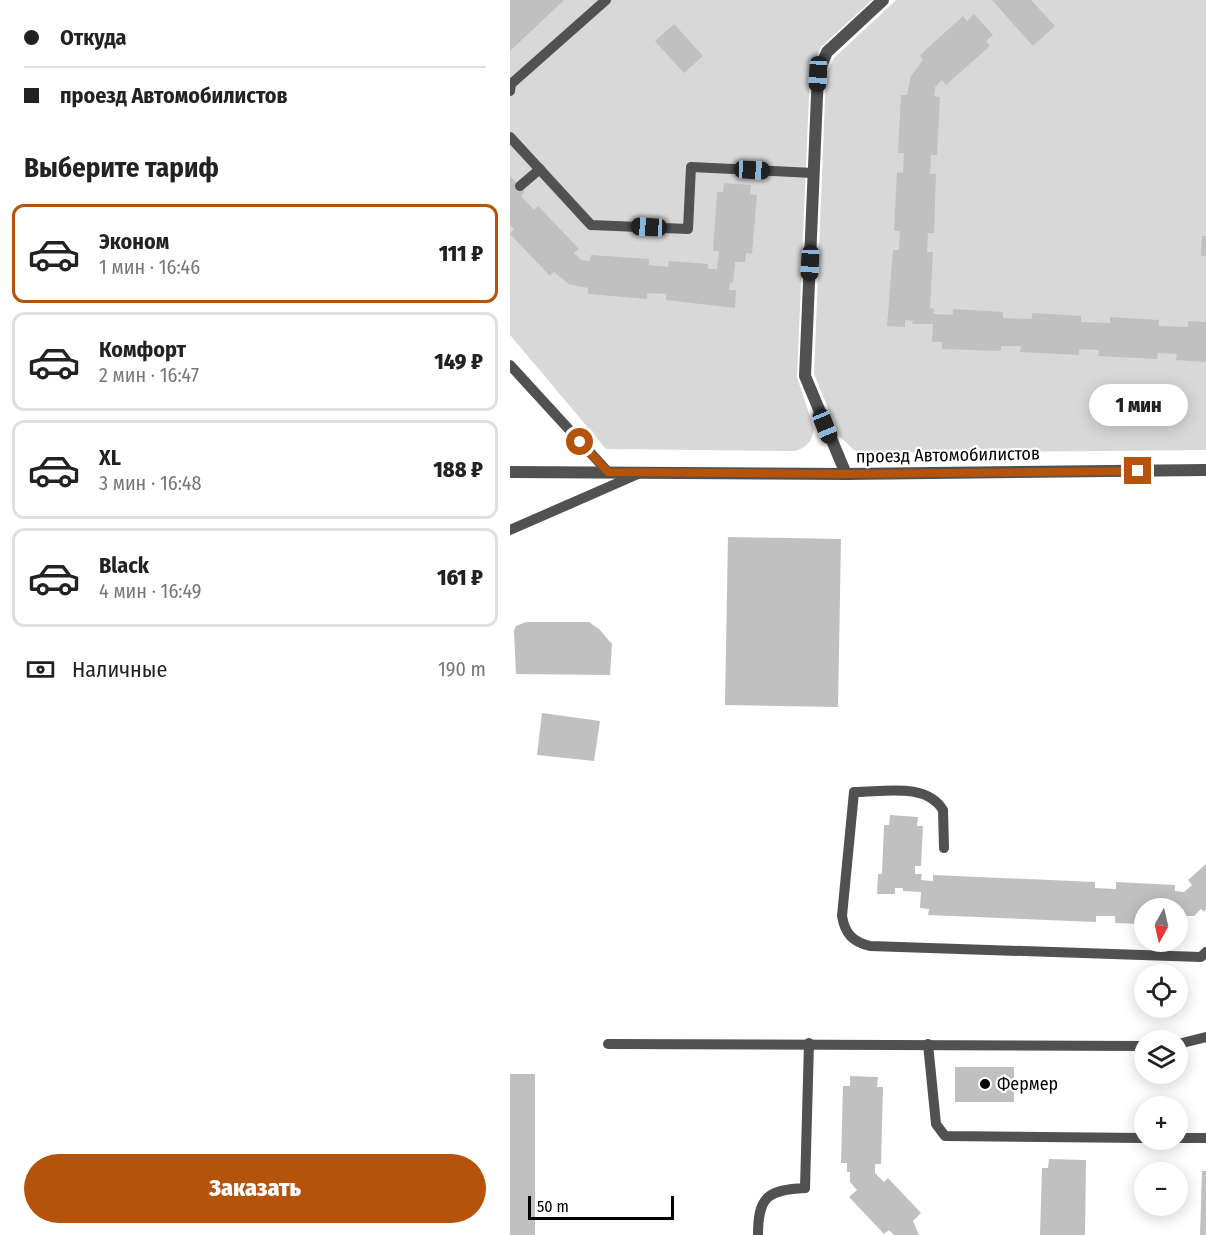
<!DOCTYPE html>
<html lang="ru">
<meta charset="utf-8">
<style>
body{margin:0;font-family:"Fira Sans Condensed",sans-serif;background:#f2f2f2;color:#222;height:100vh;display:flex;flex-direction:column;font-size:22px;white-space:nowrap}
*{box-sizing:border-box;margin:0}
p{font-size:20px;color:#767676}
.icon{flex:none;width:33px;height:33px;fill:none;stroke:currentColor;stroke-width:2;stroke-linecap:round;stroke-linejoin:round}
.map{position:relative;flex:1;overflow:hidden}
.drawer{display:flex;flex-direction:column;background:#fff;width:510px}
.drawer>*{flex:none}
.guide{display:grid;align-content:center;height:132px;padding:0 24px;background:#fff}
.needle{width:39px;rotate:188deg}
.fabs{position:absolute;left:624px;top:898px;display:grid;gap:12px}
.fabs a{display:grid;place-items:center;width:54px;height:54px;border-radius:50%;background:#fff;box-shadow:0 3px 15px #0003;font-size:30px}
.scale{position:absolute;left:18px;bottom:15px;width:146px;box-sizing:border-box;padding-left:6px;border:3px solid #000;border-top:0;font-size:16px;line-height:21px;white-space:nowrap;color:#000;-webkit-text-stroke:4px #fff;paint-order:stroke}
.end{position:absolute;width:27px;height:27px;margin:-14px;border:8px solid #b45309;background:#fff;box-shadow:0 0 0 3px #fff}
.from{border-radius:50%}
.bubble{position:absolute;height:42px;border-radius:21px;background:#fff;box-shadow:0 3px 15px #0003;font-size:20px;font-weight:800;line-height:42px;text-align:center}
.car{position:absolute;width:18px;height:36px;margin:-18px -9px;border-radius:8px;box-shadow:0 0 4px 2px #0007;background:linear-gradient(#222 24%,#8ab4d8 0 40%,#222 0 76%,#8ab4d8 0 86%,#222 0)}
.guide b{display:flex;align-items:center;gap:21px;height:57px;font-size:22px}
.guide b+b{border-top:2px solid #e0e0e0}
.guide i{width:15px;height:15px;background:#222}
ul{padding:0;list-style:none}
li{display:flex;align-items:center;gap:18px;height:99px;margin:0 12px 9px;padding:0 12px;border:3px solid #e0e0e0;border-radius:12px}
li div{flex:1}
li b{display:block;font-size:22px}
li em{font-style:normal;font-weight:800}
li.on{border-color:#b45309}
li>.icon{width:54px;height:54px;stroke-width:1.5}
h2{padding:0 24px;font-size:27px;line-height:72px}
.pay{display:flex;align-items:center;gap:15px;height:66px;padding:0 24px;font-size:22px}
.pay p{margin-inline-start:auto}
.action{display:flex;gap:12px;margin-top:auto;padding:12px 24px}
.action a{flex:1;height:69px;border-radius:36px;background:#b45309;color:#fff;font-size:24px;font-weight:800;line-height:69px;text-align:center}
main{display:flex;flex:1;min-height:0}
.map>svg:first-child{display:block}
.green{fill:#d8d8d8}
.building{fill:#c0c0c0}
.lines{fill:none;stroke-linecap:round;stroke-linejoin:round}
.lane{stroke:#515151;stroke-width:10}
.street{stroke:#515151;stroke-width:12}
.route{stroke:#b45309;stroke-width:8}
.poi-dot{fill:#000;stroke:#fff;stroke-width:2}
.labels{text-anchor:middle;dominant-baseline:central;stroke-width:4.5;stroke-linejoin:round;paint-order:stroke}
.street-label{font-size:18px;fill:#000;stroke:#fff}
.poi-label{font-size:18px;fill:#000;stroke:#fff;text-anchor:start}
</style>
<main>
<section class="drawer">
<div class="guide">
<b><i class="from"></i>Откуда</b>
<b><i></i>проезд Автомобилистов</b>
</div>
<h2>Выберите тариф</h2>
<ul>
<li class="on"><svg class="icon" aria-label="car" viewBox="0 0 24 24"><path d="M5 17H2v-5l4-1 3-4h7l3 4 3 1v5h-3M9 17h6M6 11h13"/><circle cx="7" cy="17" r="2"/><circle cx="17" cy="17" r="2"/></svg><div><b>Эконом</b><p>1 мин · 16:46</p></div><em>111 ₽</em></li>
<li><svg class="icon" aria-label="car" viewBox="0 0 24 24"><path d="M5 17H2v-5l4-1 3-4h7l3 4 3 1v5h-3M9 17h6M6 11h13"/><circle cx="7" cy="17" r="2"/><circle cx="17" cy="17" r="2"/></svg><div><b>Комфорт</b><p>2 мин · 16:47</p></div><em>149 ₽</em></li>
<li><svg class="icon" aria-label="car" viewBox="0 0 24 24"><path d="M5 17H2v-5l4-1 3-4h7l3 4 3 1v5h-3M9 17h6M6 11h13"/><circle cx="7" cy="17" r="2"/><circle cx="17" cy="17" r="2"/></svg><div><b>XL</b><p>3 мин · 16:48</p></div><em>188 ₽</em></li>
<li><svg class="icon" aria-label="car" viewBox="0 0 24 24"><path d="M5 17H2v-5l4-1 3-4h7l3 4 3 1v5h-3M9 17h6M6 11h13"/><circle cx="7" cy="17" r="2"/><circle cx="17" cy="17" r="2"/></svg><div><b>Black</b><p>4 мин · 16:49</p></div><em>161 ₽</em></li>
</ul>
<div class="pay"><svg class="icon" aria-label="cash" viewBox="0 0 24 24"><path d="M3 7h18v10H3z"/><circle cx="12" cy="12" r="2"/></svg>Наличные<p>190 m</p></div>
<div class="action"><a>Заказать</a></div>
</section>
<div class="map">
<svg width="696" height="1235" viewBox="0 0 696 1235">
<rect width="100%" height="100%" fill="#fff"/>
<g class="green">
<path d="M0 0H362L311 47 300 72 287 377 304 429C302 442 296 448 284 451L96 449 0 335Z"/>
<path d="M386 0H696V450L353 453 344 450 330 437 304 374 316 75 324 58Z"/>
</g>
<g class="building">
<path d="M0 0H54L0 51Z"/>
<path d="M482 0H521L545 26 523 46Z"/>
<path d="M464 14 483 35 476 41 480 46 436 85 432 80 425 87 424 96 430 97 427 155H421L420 174H426L424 233H418L417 252H423L420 308 424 309 423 314 443 315V309L493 312V318L522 319V313L571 316V322L600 323V317L649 320V326L678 327V321L696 322V362L666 360 667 354 648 353 647 359 588 356 589 350 569 349V355L510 352 511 346H491V351L432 349V342H422L423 324H402L403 321 395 320V327L377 326 383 250H389L390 231H384L387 172 393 173 394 153H388L391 95H397L401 76 413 60 410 55 453 16 457 21Z"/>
<path d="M164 24 193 56 174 73 145 41Z"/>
<path d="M0 176 15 192 11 196 24 210 28 206 69 249 64 253 71 260 80 261 81 255 139 259V265L158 267 159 261 198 264V269H207L209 251H203L207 192H213L214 183 241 185 240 194 247 195 242 254 236 253 235 262H225L223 283 220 282 219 290H226L225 308 156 300V294L137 293V299L78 294V288L59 284 44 272 40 276 0 234 4 229 0 225Z"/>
<path d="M692 236H696V256H691Z"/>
<path d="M218 537 331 539 328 707 215 705Z"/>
<path d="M16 622H79L89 629 102 644 100 675 6 674 4 631 6 626Z"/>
<path d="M32 713 90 721 84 761 27 755Z"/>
<path d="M380 815 408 817 407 826H413L411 866H405V874H412L411 880 423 881V875L585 882V888L606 889V882L665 885V891L674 892 682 885 678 880 696 864V909L694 912 691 909 684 916H673V919H668V909H634V924L605 923V916H586V922L418 915 419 909 410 908 411 892 393 891V888H385V894H367L368 874H372L374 825H379Z"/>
<rect x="445" y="1067" width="59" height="35"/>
<rect x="0" y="1074" width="25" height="161"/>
<path d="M340 1076 368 1077 367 1087H373L371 1164H365V1173L374 1182 378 1178 411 1213 403 1221 409 1235H384L379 1230 374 1234 339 1197 347 1190 340 1182V1172H337V1163H331L333 1086H340Z"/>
<path d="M539 1159 576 1160 575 1235H530L532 1168H538Z"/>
<path d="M692 1171H696V1235H690Z"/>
</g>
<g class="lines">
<g class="lane">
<path d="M0 91 1 84 96 0"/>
<path d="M0 137 81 225 178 229 181 167 303 173"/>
<path d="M10 186 30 169"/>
<path d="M0 365 98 472"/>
<path d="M0 530 128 474"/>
<path d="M434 848 433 810C416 782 374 792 344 792L332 916C335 934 343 942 360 946L691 957 696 952"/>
<path d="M98 1044 634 1046"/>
<path d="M418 1044 426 1124 435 1136 634 1138"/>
<path d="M668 1044 696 1037"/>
<path d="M668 1138H696"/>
<path d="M248 1235C248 1196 258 1190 295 1188L299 1043"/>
</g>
<g class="street">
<path d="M0 472 336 474 696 470"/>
<path d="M336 474 295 376 308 73 317 52 373 0"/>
</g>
</g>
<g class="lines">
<path class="route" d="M70 442 98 472 336 474 628 471"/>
</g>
<circle class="poi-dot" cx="475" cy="1084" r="6"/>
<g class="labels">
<g class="street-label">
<text transform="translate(438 455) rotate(-1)">проезд Автомобилистов</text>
</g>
<g class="poi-label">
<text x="487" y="1084">Фермер</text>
</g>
</g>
</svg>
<div class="fabs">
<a><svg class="needle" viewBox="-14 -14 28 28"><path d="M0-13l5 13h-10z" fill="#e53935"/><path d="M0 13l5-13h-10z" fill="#767676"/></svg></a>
<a><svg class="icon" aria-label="locate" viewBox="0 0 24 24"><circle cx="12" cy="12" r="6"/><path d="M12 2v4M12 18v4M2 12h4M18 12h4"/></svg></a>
<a><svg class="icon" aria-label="layers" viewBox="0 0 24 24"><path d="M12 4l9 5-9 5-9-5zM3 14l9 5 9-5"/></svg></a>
<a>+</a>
<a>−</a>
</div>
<div class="scale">50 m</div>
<i class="end from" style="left:70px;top:442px"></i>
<i class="end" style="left:628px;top:471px"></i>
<div class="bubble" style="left:579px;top:384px;width:99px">1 мин</div>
<i class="car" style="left:308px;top:74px;rotate:183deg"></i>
<i class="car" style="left:242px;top:170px;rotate:93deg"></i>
<i class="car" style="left:139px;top:227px;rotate:273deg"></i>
<i class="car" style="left:300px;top:263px;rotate:183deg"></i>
<i class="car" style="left:315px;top:426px;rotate:158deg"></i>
</div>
</main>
